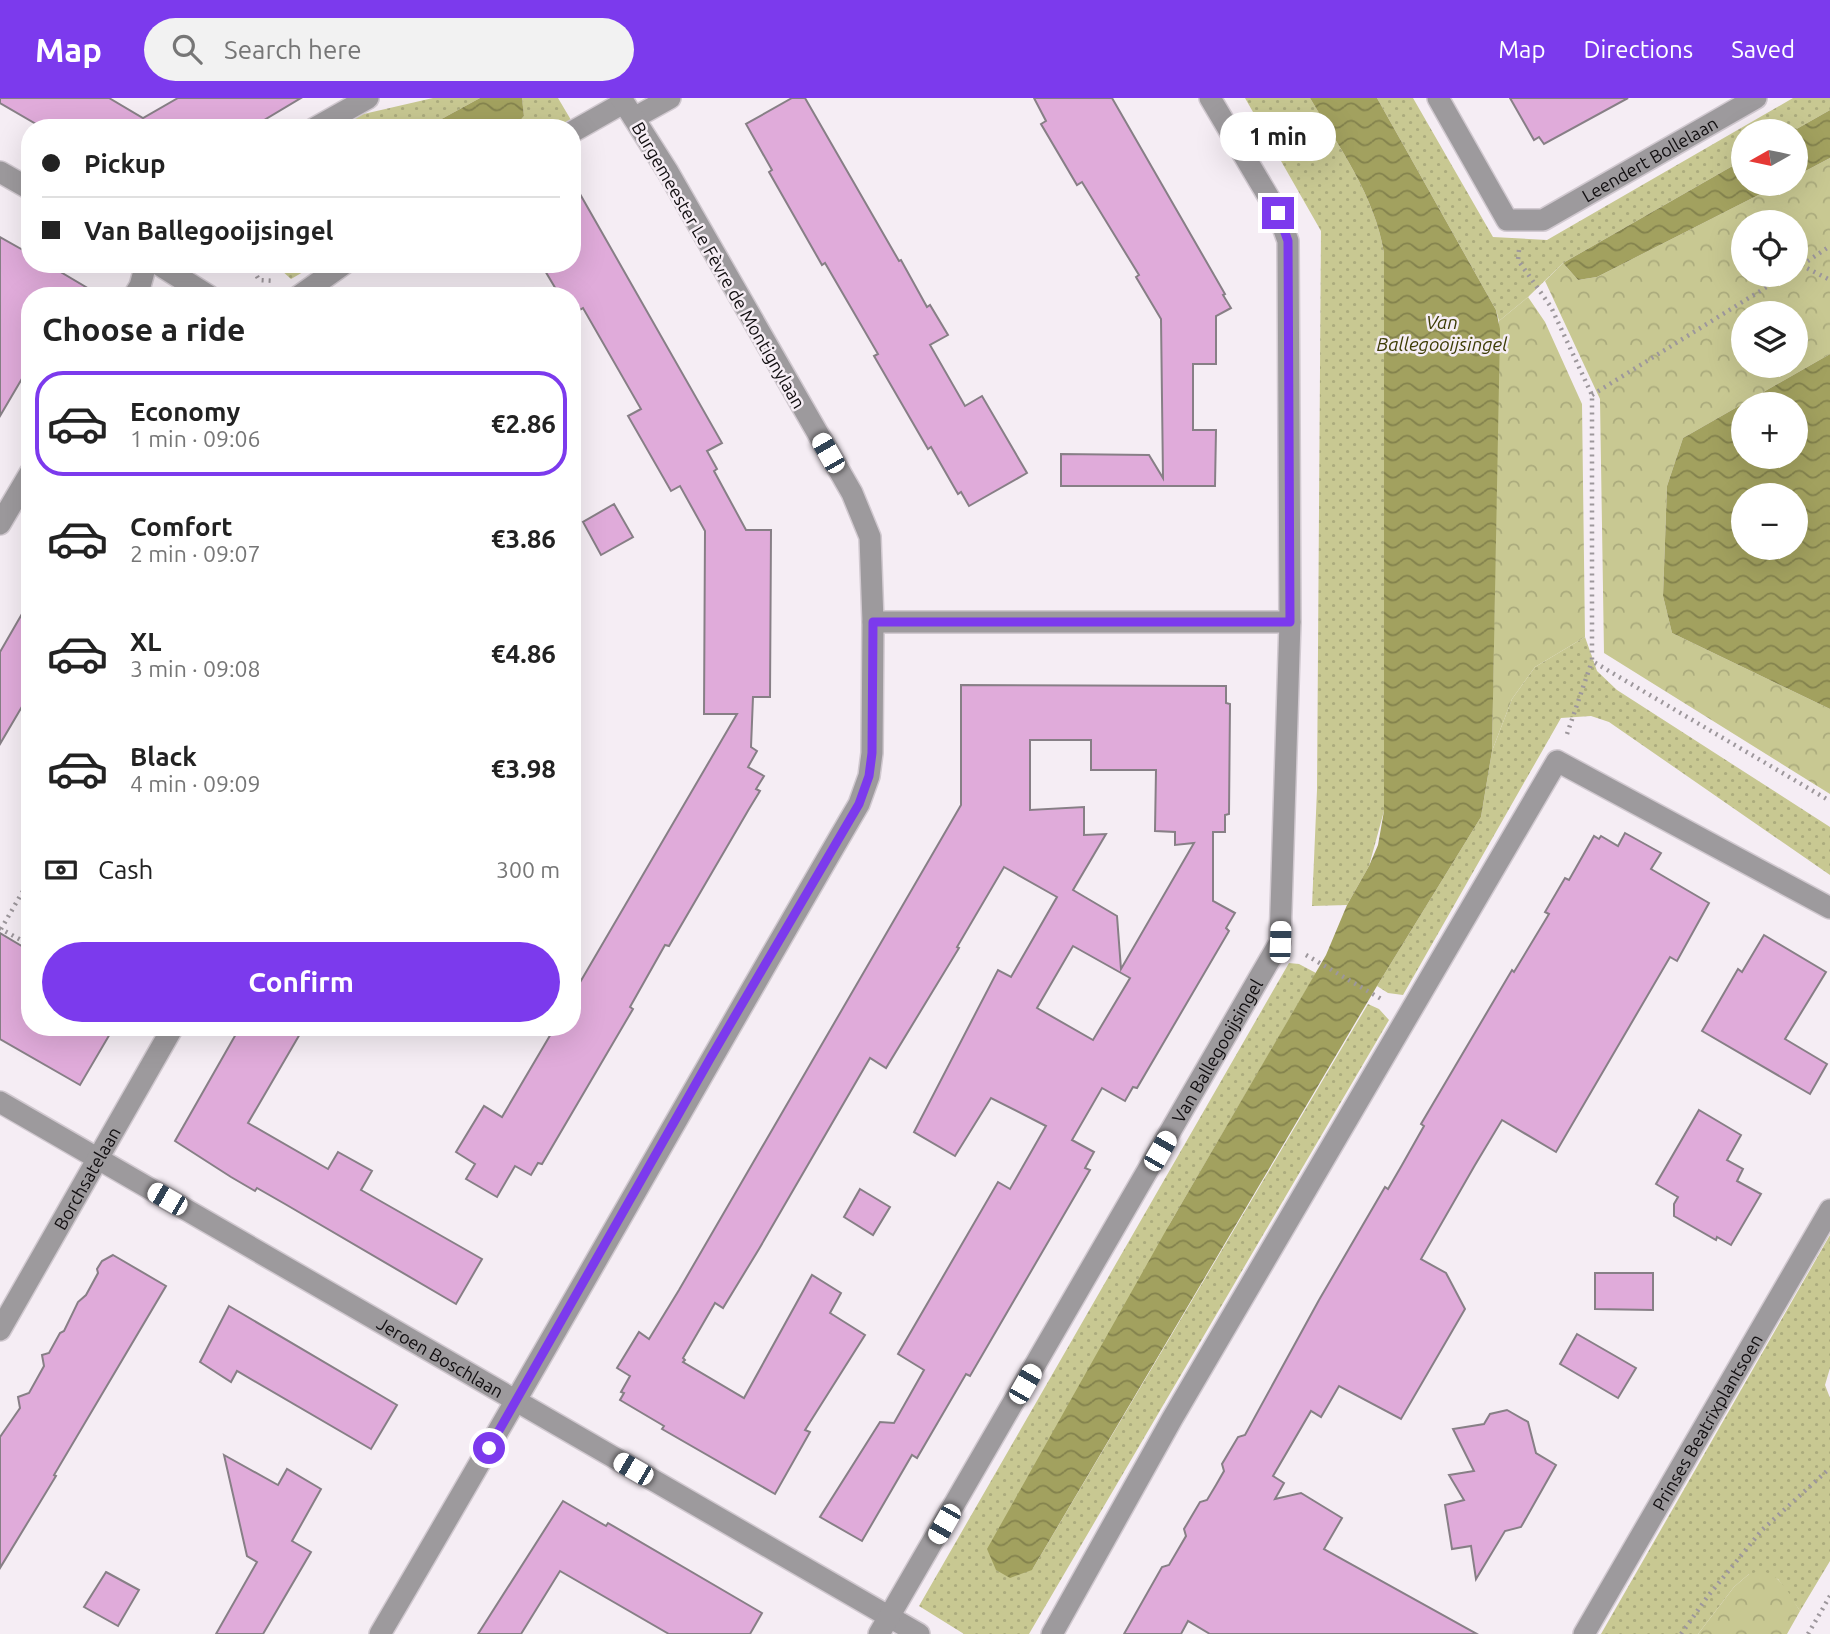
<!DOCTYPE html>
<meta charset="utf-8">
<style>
body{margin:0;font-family:Ubuntu,sans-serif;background:#f2f2f2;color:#222;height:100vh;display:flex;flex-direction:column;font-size:26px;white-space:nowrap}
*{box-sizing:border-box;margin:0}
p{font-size:23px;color:#767676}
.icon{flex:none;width:38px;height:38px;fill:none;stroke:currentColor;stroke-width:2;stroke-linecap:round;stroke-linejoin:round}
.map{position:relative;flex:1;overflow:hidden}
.sheet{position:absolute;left:21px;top:189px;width:560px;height:749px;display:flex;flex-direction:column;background:#fff;border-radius:28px;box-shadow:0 7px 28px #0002}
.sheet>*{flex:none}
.hud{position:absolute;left:21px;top:21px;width:560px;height:154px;border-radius:28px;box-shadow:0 7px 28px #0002;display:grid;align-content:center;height:154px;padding:0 21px;background:#fff}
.needle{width:46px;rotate:261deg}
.buttons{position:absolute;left:1731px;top:21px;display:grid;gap:14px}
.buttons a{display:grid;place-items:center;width:77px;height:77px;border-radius:50%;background:#fff;box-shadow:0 7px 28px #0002;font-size:35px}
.end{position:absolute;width:32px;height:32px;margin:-16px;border:9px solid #7c3aed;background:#fff;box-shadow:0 0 0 4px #fff}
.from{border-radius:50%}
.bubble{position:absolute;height:49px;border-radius:24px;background:#fff;box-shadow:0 7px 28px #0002;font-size:23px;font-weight:600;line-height:49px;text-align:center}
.car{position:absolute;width:21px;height:42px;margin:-21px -10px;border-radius:9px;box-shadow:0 0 5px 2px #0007;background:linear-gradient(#fff 24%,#345 0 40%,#fff 0 76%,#345 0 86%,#fff 0)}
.hud b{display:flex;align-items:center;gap:24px;height:66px;font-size:26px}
.hud b+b{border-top:2px solid #e0e0e0}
.hud i{width:18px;height:18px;background:#222}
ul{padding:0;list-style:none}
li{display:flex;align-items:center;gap:21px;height:105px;margin:0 14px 10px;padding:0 7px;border:4px solid transparent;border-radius:28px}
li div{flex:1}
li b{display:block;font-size:26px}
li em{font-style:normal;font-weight:600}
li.current{border-color:#7c3aed}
li>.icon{width:63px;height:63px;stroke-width:1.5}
h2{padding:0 21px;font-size:32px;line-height:84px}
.pay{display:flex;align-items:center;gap:18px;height:77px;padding:0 21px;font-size:26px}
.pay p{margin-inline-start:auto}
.primary-button{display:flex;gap:14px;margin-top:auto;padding:14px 21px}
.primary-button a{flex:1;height:80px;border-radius:42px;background:#7c3aed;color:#fff;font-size:28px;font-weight:600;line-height:80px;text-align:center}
header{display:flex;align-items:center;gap:42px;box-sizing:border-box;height:98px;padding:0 35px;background:#7c3aed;color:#fff}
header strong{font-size:33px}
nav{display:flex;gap:38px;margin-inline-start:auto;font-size:24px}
.search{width:490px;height:63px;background:#f2f2f2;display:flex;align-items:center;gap:18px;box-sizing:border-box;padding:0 24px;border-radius:38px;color:#767676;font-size:26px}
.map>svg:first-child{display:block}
.grass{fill:url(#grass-dots)}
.forest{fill:url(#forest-crowns);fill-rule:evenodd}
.water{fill:url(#water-waves);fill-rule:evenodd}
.building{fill:#e0abda;stroke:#877f86;stroke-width:2;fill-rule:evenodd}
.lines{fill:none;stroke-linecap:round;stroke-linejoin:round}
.minor-casing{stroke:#d1c9d0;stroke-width:24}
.path{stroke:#9d979c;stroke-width:4.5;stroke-dasharray:2 5;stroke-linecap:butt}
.minor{stroke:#9d9a9d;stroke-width:21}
.route{stroke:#7c3aed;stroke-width:9}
.labels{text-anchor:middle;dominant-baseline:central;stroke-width:5;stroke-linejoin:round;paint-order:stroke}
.street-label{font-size:18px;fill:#110e10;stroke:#f5edf4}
.water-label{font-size:19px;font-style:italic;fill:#3d3c05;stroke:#f5edf4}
</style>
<header>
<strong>Map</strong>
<div class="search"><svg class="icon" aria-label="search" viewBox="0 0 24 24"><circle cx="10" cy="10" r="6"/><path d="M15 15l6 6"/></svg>Search here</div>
<nav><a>Map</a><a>Directions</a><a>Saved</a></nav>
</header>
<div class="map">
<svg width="1830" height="1536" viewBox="0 0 1830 1536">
<defs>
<pattern id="grass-dots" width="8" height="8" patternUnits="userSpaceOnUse" patternTransform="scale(1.75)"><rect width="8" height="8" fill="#c8c892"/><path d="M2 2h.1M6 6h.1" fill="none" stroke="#abab7d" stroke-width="1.8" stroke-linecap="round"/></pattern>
<pattern id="forest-crowns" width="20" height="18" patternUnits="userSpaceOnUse" patternTransform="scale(1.75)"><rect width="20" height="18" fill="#c8c892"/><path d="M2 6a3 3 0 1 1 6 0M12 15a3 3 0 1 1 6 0" fill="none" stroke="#abab7d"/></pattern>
<pattern id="water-waves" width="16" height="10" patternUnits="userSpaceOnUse" patternTransform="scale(1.75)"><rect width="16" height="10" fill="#a2a15f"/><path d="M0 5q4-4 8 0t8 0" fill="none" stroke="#83824d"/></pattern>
</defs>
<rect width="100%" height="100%" fill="#f5edf4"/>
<g class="grass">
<path d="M433 0H480L425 30H338L355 18Z"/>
<path d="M522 0H558L571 22 558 30H514L524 18Z"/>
<path d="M1245 0H1310C1339 49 1375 98 1384 155V713L1369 768 1347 807 1312 808 1317 692 1321 133Z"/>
<path d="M1377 0H1413L1493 139 1547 142 1793 0H1830V12L1793 33H1743V62L1563 165 1528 199 1499 223 1496 212Z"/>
<path d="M258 166H317L291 181 281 172 262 174Z"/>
<path d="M1585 539 1597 573 1617 592 1830 729V777L1609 624 1591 618 1561 620 1403 897 1388 895 1377 888 1481 719 1492 653 1512 601 1535 569Z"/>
<path d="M1289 865 1299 866 1316 875 1169 1127 1032 1472 1368 906 1379 911 1389 922 1029 1536H964L919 1508Z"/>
<path d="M1830 1137V1270L1825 1287 1830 1300V1463L1800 1513 1778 1481 1749 1476 1734 1489 1698 1536H1601Z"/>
</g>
<g class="forest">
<path d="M1830 60V256L1683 340 1667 388 1663 498 1672 535 1830 611V696L1604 555 1600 301 1545 183 1563 165 1578 182 1597 179 1780 86H1796V78ZM1743 124H1796V177H1743ZM1743 215H1796V268H1743Z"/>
<path d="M1528 199 1545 224 1582 306 1585 539 1535 569 1512 601 1492 653 1499 223Z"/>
<path d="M1761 1473C1781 1476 1790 1498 1800 1513L1787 1536H1698L1734 1489 1749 1476Z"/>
</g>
<g class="water">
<path d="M480 0H522L524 18 514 30H425Z"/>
<path d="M1310 0H1377L1496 212 1500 231 1492 653 1481 719 1377 888 1032 1472 1010 1480 996 1472 987 1451 1169 1127 1326 857 1347 807 1369 768 1378 747 1384 713V155C1375 98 1339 49 1310 0Z"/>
<path d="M1830 12V60L1796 78V33H1793Z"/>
<path d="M1743 62V86H1780L1597 179 1578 182 1563 165Z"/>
<path d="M1830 256V611L1672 535 1663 498 1667 388 1683 340ZM1796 306V359H1743V306ZM1796 397V450H1743V397Z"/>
</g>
<g class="building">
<path d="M0 0H109L143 20 178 0H301L251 30H43L0 5Z"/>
<path d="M792 0H805L899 163 901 162 927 209 930 207 948 237 930 247 965 308 982 298 1027 375 969 408 961 394 958 396 931 349 928 351 874 258 878 256 825 165 822 167 769 74 772 72 746 26Z"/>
<path d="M1034 0H1112L1225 196 1223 197 1231 210 1216 218V266H1193V332H1216L1215 388H1061V356L1149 357 1163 380 1161 221 1136 179 1139 177 1082 84 1077 87 1041 26 1046 23Z"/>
<path d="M1510 0H1628L1544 46 1539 39 1534 42Z"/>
<path d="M572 82 722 345 707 353 717 371 714 373 746 432H771L770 599H753L751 649 757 653 748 669 764 678 756 691 760 693 749 711 669 848 665 847 630 909 633 911 542 1066 538 1065 531 1077 515 1068 497 1099 466 1081 475 1066 456 1054 484 1008 502 1019 555 929H572V898L737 616H704L705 433 680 388 671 393 628 318 641 311 583 210 572 216V198H560L541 166H572Z"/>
<path d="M0 139 30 156V166H47L101 198H30V267L0 318Z"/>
<path d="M614 406 633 439 601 457 583 424Z"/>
<path d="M30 502V595L0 646V554Z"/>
<path d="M961 587 1226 588V605L1230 606 1229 716 1225 717V734H1213V803L1235 815 1226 830 1229 833 1137 990 1133 989 1125 1003 1102 990 1072 1042 1094 1054 1085 1070 1090 1072 970 1278 966 1276 917 1360 912 1357 862 1443 820 1419 880 1324 894 1325 924 1272 898 1256 998 1084 1010 1091 1046 1028 991 1000 955 1058 914 1034 998 872 1011 879 1057 799 1004 769 957 849 959 850 886 970 870 960 759 1151 723 1210 715 1205 683 1260 685 1262 683 1264 744 1300 812 1177 841 1195 830 1215 865 1237 805 1332 810 1334 775 1396 662 1331 664 1328 620 1302 624 1295 621 1294 630 1278 617 1270 639 1234 649 1241 679 1192 961 707ZM1030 642H1091V672H1156L1155 733 1175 734V747L1194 745 1121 871 1117 818 1073 792 1106 736 1084 737V709L1030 712ZM1073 848 1130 880 1093 942 1037 910Z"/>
<path d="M1625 735 1661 755 1651 771 1709 805 1677 863 1670 859 1556 1054 1502 1022 1475 1067 1421 1161 1446 1175 1465 1211 1401 1321 1339 1288 1321 1319 1311 1313 1273 1378 1284 1385 1275 1401 1301 1395 1342 1420 1324 1451 1477 1536H1210L1188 1523 1181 1536H1124L1162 1469 1169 1467 1186 1438 1184 1431 1200 1404 1207 1402 1216 1387 1224 1373 1222 1366 1238 1339 1245 1337 1319 1202 1385 1089 1388 1091 1402 1067 1424 1028 1421 1026 1512 872 1514 874 1549 816 1545 814 1565 780 1569 782 1594 738 1599 741 1601 738 1618 748Z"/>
<path d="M0 835 30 853V929H114L80 987 0 941Z"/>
<path d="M1764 837 1826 874 1785 941 1827 966 1810 996 1702 933 1738 871 1742 874Z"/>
<path d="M240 929H304L248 1025 328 1071 338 1054 372 1073 361 1092 482 1161 456 1206 285 1106 257 1090 255 1093 231 1079 175 1043Z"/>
<path d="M1699 1012 1741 1037 1727 1062 1743 1071 1737 1083 1761 1096 1731 1147 1717 1139 1716 1142 1674 1118V1106L1678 1099 1656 1086Z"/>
<path d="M860 1091 890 1109 873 1137 844 1119Z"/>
<path d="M113 1157 166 1188 54 1377 56 1378 0 1470V1339L20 1310 18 1299 29 1295 44 1268 42 1257 49 1255 60 1235 64 1233 78 1204 86 1197 98 1175 97 1171 102 1163Z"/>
<path d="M1595 1175H1653V1212L1595 1211Z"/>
<path d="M229 1208 397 1307 371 1351 237 1273 231 1284 200 1264Z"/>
<path d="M1577 1236 1636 1270 1618 1300 1560 1266Z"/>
<path d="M1507 1312 1528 1324 1536 1355 1556 1367 1521 1429 1505 1433 1476 1481 1471 1448 1452 1451 1445 1407 1464 1402 1449 1377 1474 1373 1453 1331 1484 1326 1490 1316Z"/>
<path d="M224 1357 278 1387 287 1371 321 1391 292 1443 311 1454 263 1536H216L257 1464 247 1458Z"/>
<path d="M563 1403 606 1428 608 1425 762 1515 750 1536H669L560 1473 521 1536H478Z"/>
<path d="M106 1474 139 1492 118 1528 84 1509Z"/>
</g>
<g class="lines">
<g class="minor-casing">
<g id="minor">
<path id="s1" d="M1438 0 1507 122H1543L1756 0"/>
<path d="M634 20 670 0"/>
<path d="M315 30 368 0"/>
<path d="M572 34 623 5"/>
<path d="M0 74 30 91"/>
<path d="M158 166 209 198"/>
<path d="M134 198 140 188 146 166"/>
<path d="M299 198 344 166"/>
<path d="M0 426 30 375"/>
<path d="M873 524H1290"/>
<path id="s2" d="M0 1004 919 1536"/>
<path id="s3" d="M0 1232 173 929"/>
<path d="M380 1536C542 1261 698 982 859 706L869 678 872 655 873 524 870 439 852 395 668 74 621 0"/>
<path id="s4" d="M879 1536 1280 844 1290 524 1288 143 1278 115 1210 0"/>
<path d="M1052 1536 1172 1321 1557 663 1830 810"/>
<path id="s5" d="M1584 1536 1830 1112"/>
</g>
</g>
<g class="path">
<path d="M1519 152 1518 162 1551 209 1592 297V563L1830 703"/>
<path d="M250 166 259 182 275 183"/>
<path d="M1801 167 1830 182"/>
<path d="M1796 171 1830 148"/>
<path d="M1592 297 1786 177"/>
<path d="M1567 636 1592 563"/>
<path d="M30 781 1 831 30 847"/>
<path d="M1306 857 1383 902"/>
<path d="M1681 1536 1708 1498 1762 1432 1830 1370"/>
<path d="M1808 1536 1830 1498"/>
</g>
<use href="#minor" class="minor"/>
</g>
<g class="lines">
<path class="route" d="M489 1350 711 959 859 706 869 678 872 655 873 524H1290L1288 143 1278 115"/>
</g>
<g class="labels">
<g class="street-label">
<text stroke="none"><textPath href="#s1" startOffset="299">Leendert Bollelaan</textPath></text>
<text transform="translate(719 167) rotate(60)">Burgemeester Le Fèvre de Montignylaan</text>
<text stroke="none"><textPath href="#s4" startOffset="674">Van Ballegooijsingel</textPath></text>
<text stroke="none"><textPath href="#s3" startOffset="175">Borchsatelaan</textPath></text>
<text stroke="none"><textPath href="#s2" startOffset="509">Jeroen Boschlaan</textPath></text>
<text stroke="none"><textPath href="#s5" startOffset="245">Prinses Beatrixplantsoen</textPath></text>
</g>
<g class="water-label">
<text x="1442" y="224">Van<tspan x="1442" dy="22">Ballegooijsingel</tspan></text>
</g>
</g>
</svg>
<div class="buttons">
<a><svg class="needle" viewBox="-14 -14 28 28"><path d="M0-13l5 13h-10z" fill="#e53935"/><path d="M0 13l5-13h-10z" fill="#767676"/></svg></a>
<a><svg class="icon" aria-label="locate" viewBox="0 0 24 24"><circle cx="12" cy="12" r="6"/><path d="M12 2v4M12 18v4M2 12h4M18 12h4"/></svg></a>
<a><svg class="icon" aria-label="layers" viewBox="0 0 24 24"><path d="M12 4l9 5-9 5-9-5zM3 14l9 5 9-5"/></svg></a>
<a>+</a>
<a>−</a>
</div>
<i class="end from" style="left:489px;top:1350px"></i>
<i class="end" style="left:1278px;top:115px"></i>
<div class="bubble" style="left:1220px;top:14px;width:116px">1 min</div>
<i class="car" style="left:828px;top:355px;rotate:330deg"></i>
<i class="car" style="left:1280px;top:844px;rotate:2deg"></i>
<i class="car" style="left:1160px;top:1053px;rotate:30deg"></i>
<i class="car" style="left:167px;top:1101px;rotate:300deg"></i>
<i class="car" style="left:1025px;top:1286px;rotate:30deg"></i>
<i class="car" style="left:633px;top:1371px;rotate:300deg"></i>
<i class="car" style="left:944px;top:1426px;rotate:210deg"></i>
<div class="hud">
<b><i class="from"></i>Pickup</b>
<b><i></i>Van Ballegooijsingel</b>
</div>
<section class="sheet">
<h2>Choose a ride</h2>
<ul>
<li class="current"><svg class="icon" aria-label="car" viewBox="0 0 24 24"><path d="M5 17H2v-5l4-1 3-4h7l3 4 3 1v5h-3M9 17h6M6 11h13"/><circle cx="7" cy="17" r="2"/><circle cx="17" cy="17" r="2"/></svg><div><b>Economy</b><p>1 min · 09:06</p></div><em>€2.86</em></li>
<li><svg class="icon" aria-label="car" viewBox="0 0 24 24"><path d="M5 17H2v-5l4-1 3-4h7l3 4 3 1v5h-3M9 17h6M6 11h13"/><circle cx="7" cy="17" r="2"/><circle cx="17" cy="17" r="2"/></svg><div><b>Comfort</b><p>2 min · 09:07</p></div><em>€3.86</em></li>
<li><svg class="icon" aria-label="car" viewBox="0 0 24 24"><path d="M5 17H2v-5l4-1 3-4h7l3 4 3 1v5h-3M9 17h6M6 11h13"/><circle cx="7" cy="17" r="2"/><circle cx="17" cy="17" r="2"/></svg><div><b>XL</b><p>3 min · 09:08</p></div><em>€4.86</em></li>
<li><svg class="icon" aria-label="car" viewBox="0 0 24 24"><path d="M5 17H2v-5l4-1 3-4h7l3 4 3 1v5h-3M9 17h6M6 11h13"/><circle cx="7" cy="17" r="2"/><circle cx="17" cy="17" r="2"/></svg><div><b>Black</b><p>4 min · 09:09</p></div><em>€3.98</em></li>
</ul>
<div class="pay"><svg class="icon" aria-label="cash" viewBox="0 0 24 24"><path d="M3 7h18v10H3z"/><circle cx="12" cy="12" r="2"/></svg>Cash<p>300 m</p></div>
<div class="primary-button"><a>Confirm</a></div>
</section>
</div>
